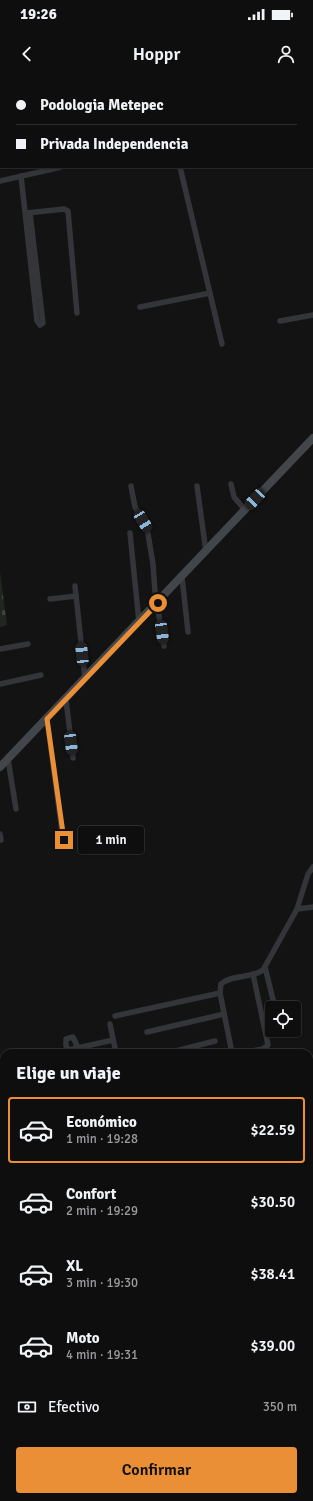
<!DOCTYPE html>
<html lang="es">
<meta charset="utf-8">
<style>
body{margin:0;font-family:Signika,sans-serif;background:#171718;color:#f1f3f6;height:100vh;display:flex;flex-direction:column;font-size:15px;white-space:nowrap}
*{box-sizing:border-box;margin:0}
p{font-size:13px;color:#9b9c9e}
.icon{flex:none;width:22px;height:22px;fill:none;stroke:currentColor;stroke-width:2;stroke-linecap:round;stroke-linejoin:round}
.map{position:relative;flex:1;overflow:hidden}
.details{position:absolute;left:0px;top:969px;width:313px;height:452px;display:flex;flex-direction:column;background:#0e0e0f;border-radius:12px 12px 0 0;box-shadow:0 1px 3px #0004,0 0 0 1px #2e2e2f}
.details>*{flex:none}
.guide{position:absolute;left:0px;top:0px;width:313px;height:88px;box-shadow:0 1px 3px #0004,0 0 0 1px #2e2e2f;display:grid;align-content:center;height:88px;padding:0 16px;background:#0e0e0f}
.tools{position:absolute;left:265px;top:921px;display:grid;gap:8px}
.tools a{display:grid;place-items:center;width:36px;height:36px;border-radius:4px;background:#0e0e0f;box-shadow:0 1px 3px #0004,0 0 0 1px #2e2e2f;font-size:20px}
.end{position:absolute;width:18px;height:18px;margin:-9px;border:5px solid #ea8f35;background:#111;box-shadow:0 0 0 2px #111}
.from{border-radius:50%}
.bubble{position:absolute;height:28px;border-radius:4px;background:#0e0e0f;box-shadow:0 1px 3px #0004,0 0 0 1px #2e2e2f;font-size:13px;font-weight:600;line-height:28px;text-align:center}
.car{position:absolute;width:12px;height:24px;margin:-12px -6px;border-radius:5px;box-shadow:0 0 3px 1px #0007;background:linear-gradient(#222 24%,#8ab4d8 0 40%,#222 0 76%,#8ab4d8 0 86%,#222 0)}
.guide b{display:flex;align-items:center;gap:14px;height:38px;font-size:15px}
.guide b+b{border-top:1px solid #2e2e2f}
.guide i{width:10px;height:10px;background:#f1f3f6}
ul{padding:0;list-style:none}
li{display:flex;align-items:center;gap:12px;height:66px;margin:0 8px 6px;padding:0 8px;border:2px solid transparent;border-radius:4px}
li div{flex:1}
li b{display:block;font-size:15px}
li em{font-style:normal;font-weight:600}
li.active{border-color:#ea8f35}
li>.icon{width:36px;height:36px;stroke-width:1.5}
h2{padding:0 16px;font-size:18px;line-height:48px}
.pay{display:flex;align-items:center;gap:10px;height:44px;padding:0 16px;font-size:15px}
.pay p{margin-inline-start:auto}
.action{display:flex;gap:8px;margin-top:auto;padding:8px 16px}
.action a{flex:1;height:46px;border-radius:4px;background:#ea8f35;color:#111;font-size:16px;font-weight:600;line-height:46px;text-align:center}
.status{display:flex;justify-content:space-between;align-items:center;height:28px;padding:0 20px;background:#0e0e0f;direction:ltr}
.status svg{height:11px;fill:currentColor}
header{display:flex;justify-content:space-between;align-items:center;height:52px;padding:0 16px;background:#0e0e0f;font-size:18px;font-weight:600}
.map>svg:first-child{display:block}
.built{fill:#1f1f21}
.green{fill:#1f271f}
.cemetery{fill:url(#cemetery-stones)}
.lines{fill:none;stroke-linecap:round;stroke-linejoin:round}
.street{stroke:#343539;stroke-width:5.5}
.secondary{stroke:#424549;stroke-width:8}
.rail{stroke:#4b4e52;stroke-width:1.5;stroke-dasharray:5 4;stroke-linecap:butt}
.route{stroke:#ea8f35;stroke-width:5}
</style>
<div class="status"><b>19:26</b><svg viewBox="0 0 49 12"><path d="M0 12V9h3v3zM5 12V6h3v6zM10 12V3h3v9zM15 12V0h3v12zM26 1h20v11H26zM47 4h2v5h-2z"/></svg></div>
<header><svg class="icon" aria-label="back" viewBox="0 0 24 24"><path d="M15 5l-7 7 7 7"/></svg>Hoppr<svg class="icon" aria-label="person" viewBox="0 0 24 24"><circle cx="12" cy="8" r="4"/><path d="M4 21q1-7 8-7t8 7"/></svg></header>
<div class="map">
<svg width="313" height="1421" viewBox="0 0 313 1421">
<defs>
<pattern id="cemetery-stones" width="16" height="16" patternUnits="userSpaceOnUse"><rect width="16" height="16" fill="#1f271f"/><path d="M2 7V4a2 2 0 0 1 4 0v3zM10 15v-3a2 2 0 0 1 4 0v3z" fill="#3d443d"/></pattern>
</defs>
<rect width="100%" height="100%" fill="#131314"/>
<path class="built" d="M4 1327V1417H56L57 1421H0V1328Z"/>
<path class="green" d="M167 0H313V23L312 1Z"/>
<path class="cemetery" d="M0 492 7 545 0 547Z"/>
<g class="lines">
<g class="street">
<path d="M82 0V1"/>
<path d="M116 0V1"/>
<path d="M160 0V1"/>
<path d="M95 1 99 0"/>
<path d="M0 24H1"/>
<path d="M312 29H313"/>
<path d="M0 56H1"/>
<path d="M180 87 222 264"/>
<path d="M21 96 37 241 40 245 43 243 30 133"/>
<path d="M0 101 61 87"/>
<path d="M27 133 64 129 68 131 77 233"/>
<path d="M140 227 210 213"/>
<path d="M280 241 313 235"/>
<path d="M231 404 234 417 245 430"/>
<path d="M131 406 135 427 147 448 153 484 155 512 164 566"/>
<path d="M197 406 206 472"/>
<path d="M130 453 139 542"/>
<path d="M182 497 188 552"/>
<path d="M75 506 85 599"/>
<path d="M50 519 76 516"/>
<path d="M0 569 28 564"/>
<path d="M0 604 41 595"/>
<path d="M66 620 73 678"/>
<path d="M47 639 63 760"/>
<path d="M8 679 16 729"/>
<path d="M0 754 1 760"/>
<path d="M297 829 313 827"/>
<path d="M265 887 275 928"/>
<path d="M115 936 220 913"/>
<path d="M110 944 116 973"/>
<path d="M147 952 224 934"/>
<path d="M78 968 73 957 66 959V966L69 970 73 969 113 960"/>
<path d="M168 973 215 961"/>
<path d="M232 973 220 913 221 904C232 894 251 899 263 890L297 829 308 794 313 787"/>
<path d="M240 973 263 969 268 965 253 894"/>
<path d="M0 1031 4 1030"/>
<path d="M0 1091 4 1090"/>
<path d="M309 1097 313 1117 309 1122"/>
<path d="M0 1118 4 1140"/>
<path d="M0 1176H4"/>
<path d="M309 1237 313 1238"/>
<path d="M0 1266 4 1265"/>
<path d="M309 1283 313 1282"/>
<path d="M309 1336 313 1335"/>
<path d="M309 1374 313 1373"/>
<path d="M59 1417V1421"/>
</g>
<g class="secondary">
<path d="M0 687 313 358"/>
<path d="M309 1402 313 1401"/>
<path d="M232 1421 248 1417"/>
</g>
<g class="rail">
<path d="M309 1410 313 1409"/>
<path d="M263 1421 279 1417"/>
<path d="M276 1421 292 1417"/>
</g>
</g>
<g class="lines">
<path class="route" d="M64 760 47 639 158 523"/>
</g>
</svg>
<div class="tools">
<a><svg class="icon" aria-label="locate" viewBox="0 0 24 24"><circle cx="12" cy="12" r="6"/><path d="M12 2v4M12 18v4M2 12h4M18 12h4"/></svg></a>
</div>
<i class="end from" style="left:158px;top:523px"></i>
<i class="end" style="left:64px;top:760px"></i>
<div class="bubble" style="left:78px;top:746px;width:66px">1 min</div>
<i class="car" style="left:255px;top:419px;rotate:223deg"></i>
<i class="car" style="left:143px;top:441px;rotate:149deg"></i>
<i class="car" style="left:162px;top:552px;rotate:172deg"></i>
<i class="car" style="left:82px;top:574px;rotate:354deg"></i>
<i class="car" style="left:71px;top:663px;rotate:173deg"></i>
<div class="guide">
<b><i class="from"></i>Podologia Metepec</b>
<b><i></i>Privada Independencia</b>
</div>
<section class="details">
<h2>Elige un viaje</h2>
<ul>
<li class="active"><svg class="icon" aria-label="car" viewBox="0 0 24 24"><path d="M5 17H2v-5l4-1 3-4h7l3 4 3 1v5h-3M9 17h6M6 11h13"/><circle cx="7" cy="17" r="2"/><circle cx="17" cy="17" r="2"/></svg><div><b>Económico</b><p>1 min · 19:28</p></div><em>$22.59</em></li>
<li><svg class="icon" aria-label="car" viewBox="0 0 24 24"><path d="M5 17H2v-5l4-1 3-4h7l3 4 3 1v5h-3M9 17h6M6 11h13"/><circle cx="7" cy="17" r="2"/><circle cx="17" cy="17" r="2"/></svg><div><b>Confort</b><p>2 min · 19:29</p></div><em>$30.50</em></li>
<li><svg class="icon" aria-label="car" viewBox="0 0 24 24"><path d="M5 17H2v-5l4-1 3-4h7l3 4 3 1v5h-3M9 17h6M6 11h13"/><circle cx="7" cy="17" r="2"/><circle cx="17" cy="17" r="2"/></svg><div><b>XL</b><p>3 min · 19:30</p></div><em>$38.41</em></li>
<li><svg class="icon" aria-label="car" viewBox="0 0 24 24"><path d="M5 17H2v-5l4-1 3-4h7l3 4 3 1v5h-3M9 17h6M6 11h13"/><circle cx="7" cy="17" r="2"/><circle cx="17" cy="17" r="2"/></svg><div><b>Moto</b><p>4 min · 19:31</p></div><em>$39.00</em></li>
</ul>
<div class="pay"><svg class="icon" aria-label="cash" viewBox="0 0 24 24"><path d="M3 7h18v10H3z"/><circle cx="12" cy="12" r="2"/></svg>Efectivo<p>350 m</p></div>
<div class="action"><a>Confirmar</a></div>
</section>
</div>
